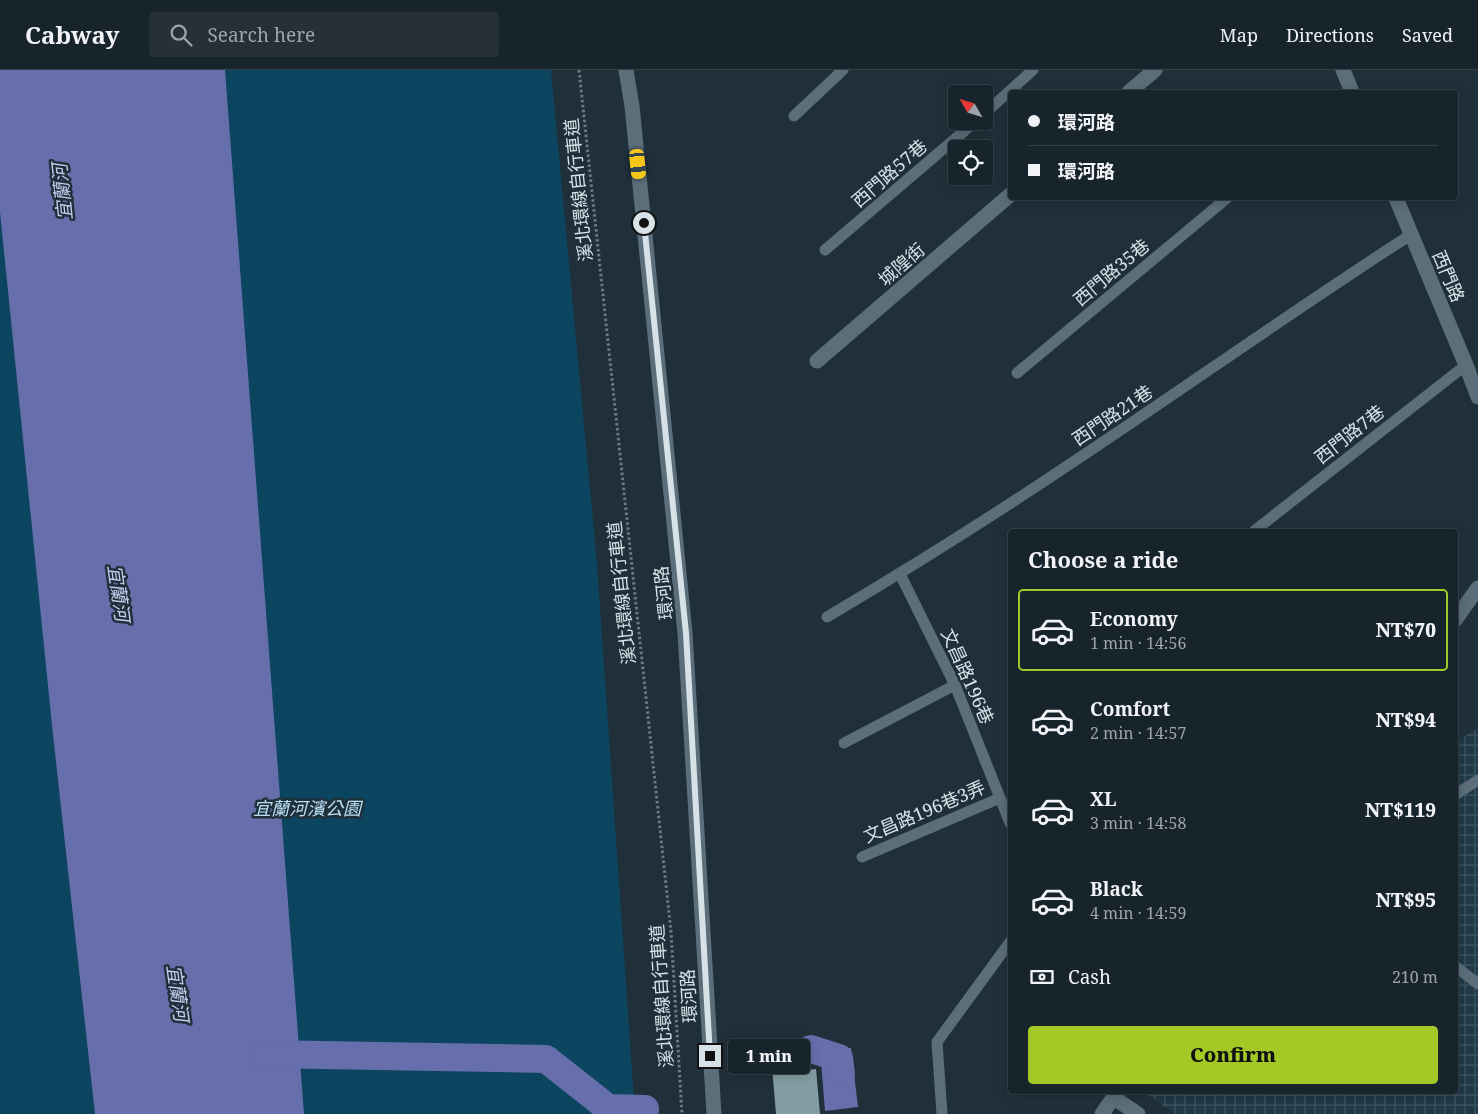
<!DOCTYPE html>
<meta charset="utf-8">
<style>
body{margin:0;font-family:"Noto Serif","Noto Sans TC",serif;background:#253038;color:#f1f3f6;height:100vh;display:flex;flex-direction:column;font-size:19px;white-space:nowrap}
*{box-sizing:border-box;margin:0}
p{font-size:16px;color:#9fa4a9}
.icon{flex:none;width:28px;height:28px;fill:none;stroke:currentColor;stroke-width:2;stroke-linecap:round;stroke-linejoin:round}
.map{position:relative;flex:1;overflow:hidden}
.panel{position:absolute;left:1008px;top:459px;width:450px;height:565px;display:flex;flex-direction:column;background:#18242c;border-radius:5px;box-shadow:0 2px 12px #0003,0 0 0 1px #364148}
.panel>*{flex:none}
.top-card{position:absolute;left:1008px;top:20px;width:450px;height:110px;border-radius:5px;box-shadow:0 2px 12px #0003,0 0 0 1px #364148;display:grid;align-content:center;height:110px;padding:0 20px;background:#18242c}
.needle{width:32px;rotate:309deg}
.buttons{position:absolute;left:948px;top:15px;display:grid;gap:10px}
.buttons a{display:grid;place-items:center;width:45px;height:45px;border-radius:5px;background:#18242c;box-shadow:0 2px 12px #0003,0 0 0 1px #364148;font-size:25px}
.end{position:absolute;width:22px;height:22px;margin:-11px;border:6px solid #d7e1e8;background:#111;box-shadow:0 0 0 2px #111}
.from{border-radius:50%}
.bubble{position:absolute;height:35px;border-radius:5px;background:#18242c;box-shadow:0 2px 12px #0003,0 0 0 1px #364148;font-size:16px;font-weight:800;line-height:35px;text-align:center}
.car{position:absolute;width:15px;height:30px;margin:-15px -8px;border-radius:6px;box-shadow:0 0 4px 1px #0007;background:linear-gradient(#f5c518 24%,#345 0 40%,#f5c518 0 76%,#345 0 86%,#f5c518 0)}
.top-card b{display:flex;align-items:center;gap:18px;height:48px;font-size:19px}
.top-card b+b{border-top:1px solid #364148}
.top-card i{width:12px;height:12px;background:#f1f3f6}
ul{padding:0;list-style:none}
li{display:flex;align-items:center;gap:15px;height:82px;margin:0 10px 8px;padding:0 10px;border:2px solid transparent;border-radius:5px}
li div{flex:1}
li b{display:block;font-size:19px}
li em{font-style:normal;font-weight:800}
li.selected{border-color:#a3c926}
li>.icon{width:45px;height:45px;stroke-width:1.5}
h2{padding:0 20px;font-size:22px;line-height:60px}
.pay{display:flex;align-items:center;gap:12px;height:55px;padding:0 20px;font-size:19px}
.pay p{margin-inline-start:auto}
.cta{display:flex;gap:10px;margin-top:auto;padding:10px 20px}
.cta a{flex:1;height:58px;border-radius:5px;background:#a3c926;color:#111;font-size:20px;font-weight:800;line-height:58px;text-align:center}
header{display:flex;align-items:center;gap:30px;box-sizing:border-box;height:70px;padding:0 25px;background:#18242c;border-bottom:1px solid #364148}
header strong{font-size:24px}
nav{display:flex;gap:28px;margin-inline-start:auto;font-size:18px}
.search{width:350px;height:45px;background:#253038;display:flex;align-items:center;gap:12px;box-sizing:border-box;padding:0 18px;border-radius:5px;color:#9fa4a9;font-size:19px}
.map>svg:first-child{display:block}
.industrial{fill:url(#industrial-grid)}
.green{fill:#0c455f}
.water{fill:#676eac}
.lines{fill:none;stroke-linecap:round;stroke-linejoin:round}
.canal{stroke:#676eac;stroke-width:28}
.building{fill:#849da2}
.path{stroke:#6d7a83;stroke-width:3;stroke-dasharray:2.5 2.5;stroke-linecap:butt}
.lane{stroke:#5b6e79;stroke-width:11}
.street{stroke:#5b6e79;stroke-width:15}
.route{stroke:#d7e1e8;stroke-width:6}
.labels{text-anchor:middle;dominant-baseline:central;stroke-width:5;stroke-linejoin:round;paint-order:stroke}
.street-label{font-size:18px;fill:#d7e1e8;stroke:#20303a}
.park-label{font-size:18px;font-style:italic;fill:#b9dff5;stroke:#20303a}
.water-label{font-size:19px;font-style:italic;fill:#c6ccf0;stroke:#20303a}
</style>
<header>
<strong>Cabway</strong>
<div class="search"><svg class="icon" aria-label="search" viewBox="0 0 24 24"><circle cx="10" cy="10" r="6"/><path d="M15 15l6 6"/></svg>Search here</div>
<nav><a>Map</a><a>Directions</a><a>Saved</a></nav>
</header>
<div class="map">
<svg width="1478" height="1044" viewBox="0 0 1478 1044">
<defs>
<pattern id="industrial-grid" width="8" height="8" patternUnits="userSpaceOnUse" patternTransform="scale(1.25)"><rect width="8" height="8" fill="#213a47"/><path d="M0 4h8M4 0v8" fill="none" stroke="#405662"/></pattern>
</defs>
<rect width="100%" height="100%" fill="#20303a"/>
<path class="industrial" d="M1478 658V1044H1175L1143 1021H1455V672Z"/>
<path class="green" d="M0 0H551L597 494 635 1044H0Z"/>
<g class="water">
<path d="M0 0H225L304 1044H95L53 665 0 142Z"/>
<path d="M851 978 858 1037 825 1041 820 979Z"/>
</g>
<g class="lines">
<g class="canal">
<path d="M811 979 839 988 841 1004"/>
<path d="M263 984 546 989 608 1038 645 1039"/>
</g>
</g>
<path class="building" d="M790 969 793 1001 816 999 820 1044H776L770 972Z"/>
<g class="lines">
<path class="path" d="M579 0 671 862 682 1044"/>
<g class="lane">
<path d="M984 44 1033 0"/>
<path d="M794 46 843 0"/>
<path d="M825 180 976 51"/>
<path d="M1017 303 1227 128"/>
<path d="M1254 461 1466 295"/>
<path d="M900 504 955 615 1010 753"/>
<path d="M827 547C908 499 988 449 1067 396 1182 320 1295 239 1412 164"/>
<path d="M844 673 955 615"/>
<path d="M1455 725 1478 710"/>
<path d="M862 787 1000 728"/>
<path d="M1455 896 1478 914"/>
<path d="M942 1044 937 972 1010 872"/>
</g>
<g class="street">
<path d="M626 0 632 36 685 563 714 1044"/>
<path d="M1343 0 1352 22"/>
<path d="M1129 22 1155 0"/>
<path d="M1396 128 1466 295 1478 327"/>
<path d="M817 291 1010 125"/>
<path d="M1455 550 1478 518"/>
<path d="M1114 1028 1138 1044"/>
<path d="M1102 1044 1118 1021"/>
</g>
</g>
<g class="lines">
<path class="route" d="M644 153 686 563 710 986"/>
</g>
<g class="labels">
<g class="street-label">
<text transform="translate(889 103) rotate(-41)">西門路57巷</text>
<text transform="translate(578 120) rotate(-96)">溪北環線自行車道</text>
<text transform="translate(901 194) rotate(-41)">城隍街</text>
<text transform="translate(1111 202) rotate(-40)">西門路35巷</text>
<text transform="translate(1449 206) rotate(67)">西門路</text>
<text transform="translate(1112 345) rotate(-34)">西門路21巷</text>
<text transform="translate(1349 364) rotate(-38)">西門路7巷</text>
<text transform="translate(621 523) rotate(-96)">溪北環線自行車道</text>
<text transform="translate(663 523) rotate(-96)">環河路</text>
<text transform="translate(968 606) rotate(66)">文昌路196巷</text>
<text transform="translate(924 741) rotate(-23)">文昌路196巷3弄</text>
<text transform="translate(661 926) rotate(-94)">溪北環線自行車道</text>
<text transform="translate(688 926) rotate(-93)">環河路</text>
</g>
<g class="park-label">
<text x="307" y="738">宜蘭河濱公園</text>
</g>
<g class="water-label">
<text transform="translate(62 122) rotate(-96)">宜蘭河</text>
<text transform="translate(119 523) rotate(82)">宜蘭河</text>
<text transform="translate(178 923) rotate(82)">宜蘭河</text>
</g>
</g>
</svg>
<div class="buttons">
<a><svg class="needle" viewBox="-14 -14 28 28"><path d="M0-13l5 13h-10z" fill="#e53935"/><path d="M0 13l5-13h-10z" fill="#9fa4a9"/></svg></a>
<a><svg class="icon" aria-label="locate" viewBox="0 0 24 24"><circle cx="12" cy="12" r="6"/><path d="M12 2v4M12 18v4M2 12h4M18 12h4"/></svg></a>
</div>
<i class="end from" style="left:644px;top:153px"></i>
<i class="end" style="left:710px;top:986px"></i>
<div class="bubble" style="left:728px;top:969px;width:82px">1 min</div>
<i class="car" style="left:638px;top:94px;rotate:174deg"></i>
<div class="top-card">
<b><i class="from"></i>環河路</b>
<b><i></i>環河路</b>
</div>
<section class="panel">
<h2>Choose a ride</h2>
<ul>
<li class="selected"><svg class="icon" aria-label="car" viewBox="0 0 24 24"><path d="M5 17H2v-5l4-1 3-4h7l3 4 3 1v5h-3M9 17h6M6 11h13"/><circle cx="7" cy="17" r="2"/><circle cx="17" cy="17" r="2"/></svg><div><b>Economy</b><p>1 min · 14:56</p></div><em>NT$70</em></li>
<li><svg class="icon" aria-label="car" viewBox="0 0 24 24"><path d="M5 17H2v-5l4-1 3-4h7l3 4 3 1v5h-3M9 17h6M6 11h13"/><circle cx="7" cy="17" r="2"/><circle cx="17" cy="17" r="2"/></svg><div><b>Comfort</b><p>2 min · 14:57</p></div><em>NT$94</em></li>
<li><svg class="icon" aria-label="car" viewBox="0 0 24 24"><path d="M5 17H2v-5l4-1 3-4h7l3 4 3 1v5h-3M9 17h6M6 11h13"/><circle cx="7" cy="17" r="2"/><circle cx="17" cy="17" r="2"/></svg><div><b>XL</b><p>3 min · 14:58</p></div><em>NT$119</em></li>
<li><svg class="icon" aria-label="car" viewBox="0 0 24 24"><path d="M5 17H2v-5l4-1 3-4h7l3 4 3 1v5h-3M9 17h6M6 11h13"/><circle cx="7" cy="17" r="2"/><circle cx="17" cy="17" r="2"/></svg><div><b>Black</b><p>4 min · 14:59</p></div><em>NT$95</em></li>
</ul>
<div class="pay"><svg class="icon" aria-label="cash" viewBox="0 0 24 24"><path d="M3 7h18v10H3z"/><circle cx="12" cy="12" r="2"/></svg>Cash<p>210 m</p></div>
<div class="cta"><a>Confirm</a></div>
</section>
</div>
